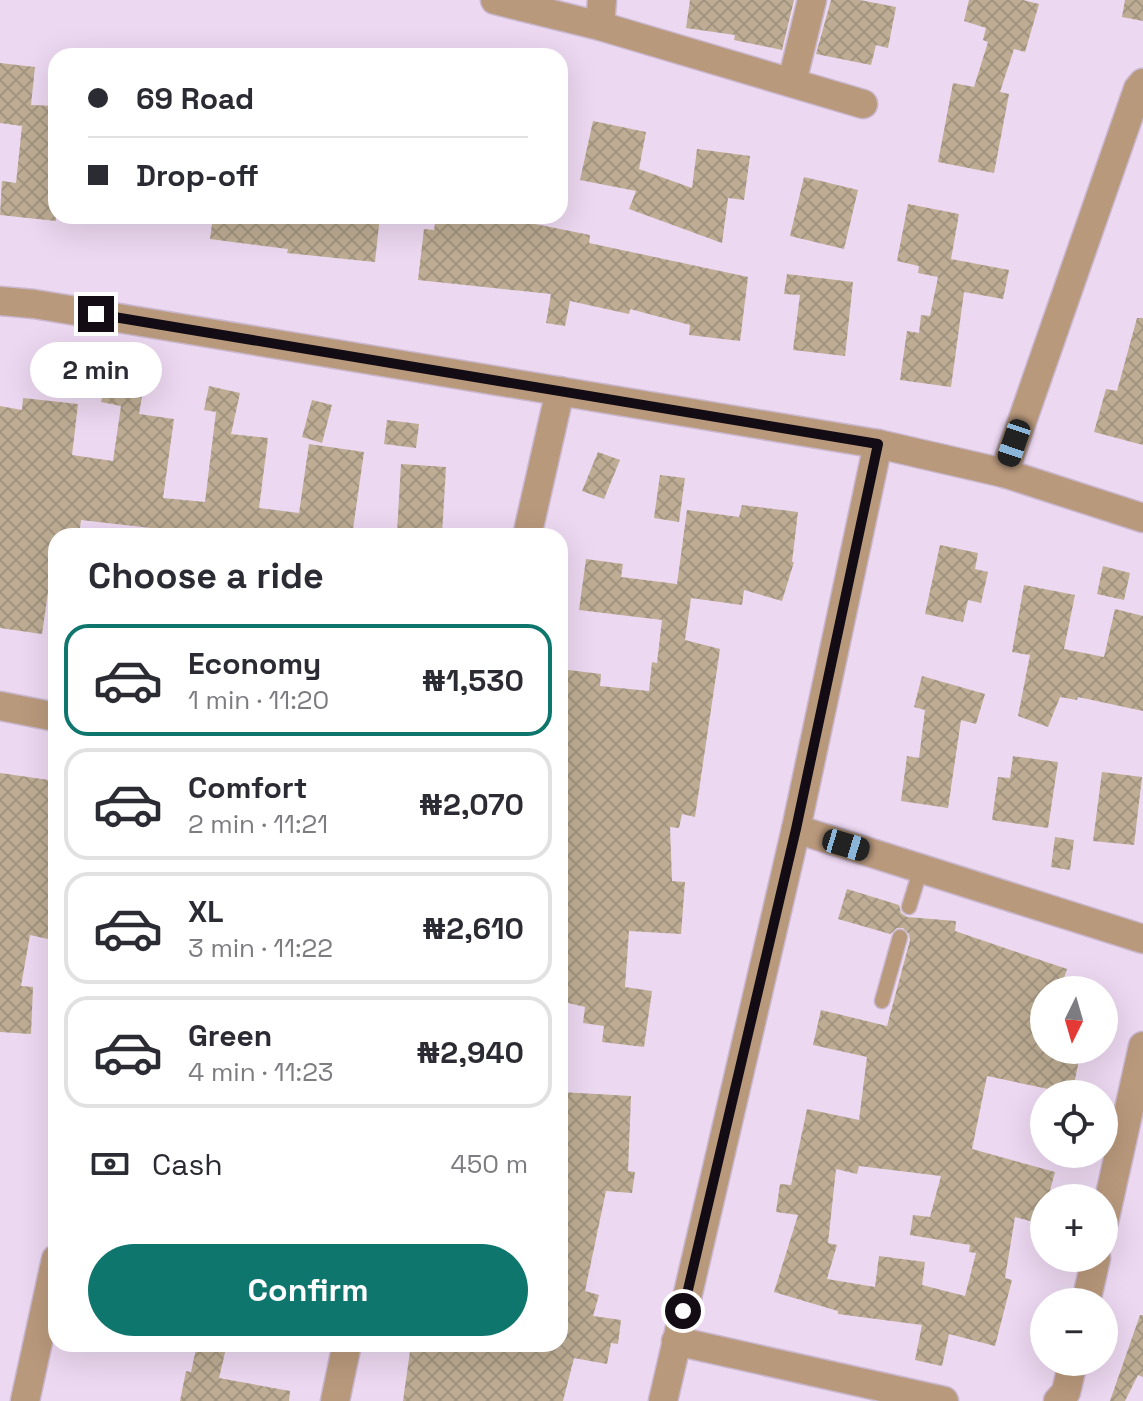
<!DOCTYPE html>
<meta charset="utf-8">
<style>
body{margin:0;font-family:"Space Grotesk",sans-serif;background:#f2f2f3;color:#2b2b33;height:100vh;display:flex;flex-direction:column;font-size:30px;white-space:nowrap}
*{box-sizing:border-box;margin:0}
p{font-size:26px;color:#7c7c81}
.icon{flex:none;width:44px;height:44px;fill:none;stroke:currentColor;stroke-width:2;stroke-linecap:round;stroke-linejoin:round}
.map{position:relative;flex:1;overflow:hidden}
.details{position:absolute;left:48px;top:528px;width:520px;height:824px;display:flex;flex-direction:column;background:#fff;border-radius:24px;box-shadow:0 8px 32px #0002}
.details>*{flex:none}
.top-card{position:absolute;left:48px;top:48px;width:520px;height:176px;border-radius:24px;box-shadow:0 8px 32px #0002;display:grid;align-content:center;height:176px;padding:0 40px;background:#fff}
.needle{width:52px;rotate:185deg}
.fabs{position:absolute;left:1030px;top:976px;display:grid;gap:16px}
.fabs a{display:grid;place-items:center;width:88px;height:88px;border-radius:50%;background:#fff;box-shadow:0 8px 32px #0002;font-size:40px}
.end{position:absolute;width:36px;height:36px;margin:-18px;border:10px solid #130c14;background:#fff;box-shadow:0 0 0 4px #fff}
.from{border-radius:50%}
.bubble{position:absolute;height:56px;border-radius:28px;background:#fff;box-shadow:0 8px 32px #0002;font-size:26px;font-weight:700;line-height:56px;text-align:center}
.car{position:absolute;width:24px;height:48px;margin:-24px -12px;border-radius:10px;box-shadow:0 0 6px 2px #0007;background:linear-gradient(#222 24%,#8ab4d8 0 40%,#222 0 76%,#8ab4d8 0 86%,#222 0)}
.top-card b{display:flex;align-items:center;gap:28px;height:76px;font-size:30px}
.top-card b+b{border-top:2px solid #e1e1e2}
.top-card i{width:20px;height:20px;background:#2b2b33}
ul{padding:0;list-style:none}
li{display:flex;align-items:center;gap:24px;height:112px;margin:0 16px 12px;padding:0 24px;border:4px solid #e1e1e2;border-radius:24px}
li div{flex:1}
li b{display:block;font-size:30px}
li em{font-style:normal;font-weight:700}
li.selected{border-color:#0f766e}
li>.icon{width:72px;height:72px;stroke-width:1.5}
h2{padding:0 40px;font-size:36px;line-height:96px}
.pay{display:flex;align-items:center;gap:20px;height:88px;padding:0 40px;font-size:30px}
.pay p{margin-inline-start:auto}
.cta{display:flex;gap:16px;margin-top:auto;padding:16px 40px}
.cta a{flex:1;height:92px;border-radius:48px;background:#0f766e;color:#fff;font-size:32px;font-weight:700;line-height:92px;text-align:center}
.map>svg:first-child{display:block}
.building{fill:url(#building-cross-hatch);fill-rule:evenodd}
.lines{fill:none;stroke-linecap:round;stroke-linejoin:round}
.lane-casing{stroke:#c9b7ce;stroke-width:17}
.street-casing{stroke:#c9b7ce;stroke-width:31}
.lane{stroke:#b9997c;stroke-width:14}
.street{stroke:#b9997c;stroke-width:28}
.route{stroke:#130c14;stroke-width:10}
</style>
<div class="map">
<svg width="1143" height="1401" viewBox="0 0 1143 1401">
<defs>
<pattern id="building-cross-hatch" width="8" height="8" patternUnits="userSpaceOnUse" patternTransform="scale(2)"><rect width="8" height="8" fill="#bead94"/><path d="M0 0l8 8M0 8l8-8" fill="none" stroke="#a2947f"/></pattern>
</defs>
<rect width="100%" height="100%" fill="#ecd8f1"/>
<g class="building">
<path d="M690 0H794L782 50 734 40 735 35 686 28Z"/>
<path d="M831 0H860L896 7 888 48 876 45 871 65 816 54Z"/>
<path d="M969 0H1023L1039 4 1025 52 1014 49 1000 92 1009 94 994 173 938 162 953 83 974 87 988 42 983 40 986 28 964 21Z"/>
<path d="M1125 0H1143V21L1122 17Z"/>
<path d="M0 63 35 67 31 105 56 106V221L0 215 2 181 16 183 22 126 0 123Z"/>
<path d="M593 121 646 132 639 169 692 188 697 149 750 156 744 200 728 198 722 243 629 209 636 191 580 180Z"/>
<path d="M804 177 858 190 844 249 790 236Z"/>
<path d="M908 204 959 214 951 259 1009 270 1003 299 964 292 951 387 900 380 907 331 919 333 921 315 930 316 938 277 918 273 919 266 897 261Z"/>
<path d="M213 216H380L375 262 287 253 288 249 210 239Z"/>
<path d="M436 216H531L530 223 590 235 589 243 748 277 740 341 689 335 690 325 630 309 629 314 570 301 565 326 546 323 551 294 418 280 424 229 434 230Z"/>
<path d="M787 274 853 282 845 356 793 350 800 295 784 294Z"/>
<path d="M1137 318H1143V445L1094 432 1106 389 1117 391Z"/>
<path d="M106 378 144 385 139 414 174 419 163 498 205 502 216 412 204 410 209 386 240 393 231 434 268 438 259 508 299 513 309 444 364 452 352 536H203V534L81 520 79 536H56L42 634 0 628V406L22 410 23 398 78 404 72 455 113 461 121 406 101 402Z"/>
<path d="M312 400 332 405 322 443 302 437Z"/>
<path d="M387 420 419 424 416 448 384 444Z"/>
<path d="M598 452 620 460 604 499 582 491Z"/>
<path d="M401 464 446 467 442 535 397 532Z"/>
<path d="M660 475 685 478 679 522 654 518Z"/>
<path d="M742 505 798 512 792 562H794L782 601 744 590 742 605 691 598 685 640 720 649 695 817 682 814 679 828 670 827 672 881 685 882 681 934 629 931 625 987 652 991 644 1047 602 1042 604 1026 583 1023 585 1007 560 1001V669L601 674 600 686 649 691 652 662 657 663 662 620 579 610 586 559 623 564 621 577 677 584 687 510 739 517Z"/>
<path d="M940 545 978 553 975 569 988 572 981 603 968 600 963 622 925 614Z"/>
<path d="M1103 566 1130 573 1124 600 1097 594Z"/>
<path d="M1024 585 1075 595 1064 649 1104 657 1115 609 1143 616V711L1078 697 1077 700 1060 697 1048 727 1018 716 1030 655 1012 652Z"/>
<path d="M922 676 985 694 976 724 961 720 948 808 901 801 907 756 919 758 925 710 914 707Z"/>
<path d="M1013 756 1058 762 1048 828 992 820 998 777 1010 778Z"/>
<path d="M1102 772 1142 777 1134 845 1093 841Z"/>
<path d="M0 773 56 781V898L48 939 30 935 21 986 33 987 31 1034 0 1032Z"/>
<path d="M1055 837 1074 840 1070 870 1051 867Z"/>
<path d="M847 889 899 905 901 913 907 917 956 921 955 931 1067 969 1060 990H1044V1050H1081L1072 1094 987 1076 972 1149 1055 1172 1048 1198H1044L1041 1224 1015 1217 1005 1278 1012 1280 995 1346 949 1334 942 1366 915 1360 922 1325 838 1314V1311L774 1292 798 1215 776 1212 780 1184 791 1185 807 1109 859 1120 867 1057 813 1045 821 1010 887 1026 910 940 909 934 903 928H897L890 934 838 919ZM859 1166 941 1176 930 1217 913 1215 910 1235 970 1245 969 1252 976 1253 965 1296 922 1285 925 1262 879 1256 875 1287 827 1279 837 1245 828 1243 836 1169 857 1174Z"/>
<path d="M561 1092 631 1096 628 1171 635 1172 632 1193 606 1191 585 1291 599 1295 593 1316 621 1320 618 1344 611 1343 607 1364 574 1358 563 1401H403L411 1344H560Z"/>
<path d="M1140 1315H1143V1377L1138 1375 1125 1401H1110Z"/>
<path d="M197 1344H227L219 1378 290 1391 289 1401H180L186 1371 191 1372Z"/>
</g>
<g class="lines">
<g class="lane-casing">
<g id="lane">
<path d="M909 907 921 868"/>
<path d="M882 1001 900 937"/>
</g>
</g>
<g class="street-casing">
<g id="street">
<path d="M495 0 600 26 863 104"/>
<path d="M600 26 602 0"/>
<path d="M792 82 812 0"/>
<path d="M0 301 34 304 878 444 1004 473 1143 518"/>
<path d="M1004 473 1138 89 1143 83"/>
<path d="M527 536 560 391"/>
<path d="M0 706 56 717"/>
<path d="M796 829 1143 939"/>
<path d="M1104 1222 1143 1046"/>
<path d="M1086 1302 1096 1258"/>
<path d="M676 1341 944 1401"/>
<path d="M25 1401 56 1259"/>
<path d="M335 1401 347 1344"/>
<path d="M663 1401 796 829 878 444"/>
<path d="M1058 1401 1066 1392 1073 1362"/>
</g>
</g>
<use href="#lane" class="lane"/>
<use href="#street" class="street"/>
</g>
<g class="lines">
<path class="route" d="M96 314 878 444 796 829 683 1311"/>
</g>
</svg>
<div class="fabs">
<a><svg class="needle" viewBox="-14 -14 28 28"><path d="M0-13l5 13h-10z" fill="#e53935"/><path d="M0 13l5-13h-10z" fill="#7c7c81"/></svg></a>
<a><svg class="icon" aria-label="locate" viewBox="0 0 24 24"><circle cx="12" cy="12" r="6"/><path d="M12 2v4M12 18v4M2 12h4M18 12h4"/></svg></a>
<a>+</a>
<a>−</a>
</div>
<i class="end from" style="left:683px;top:1311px"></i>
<i class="end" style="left:96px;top:314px"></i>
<div class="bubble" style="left:30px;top:342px;width:132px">2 min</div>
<i class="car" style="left:1014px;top:443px;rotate:199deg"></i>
<i class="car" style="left:846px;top:845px;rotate:107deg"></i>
<div class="top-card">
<b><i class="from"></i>69 Road</b>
<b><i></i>Drop-off</b>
</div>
<section class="details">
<h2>Choose a ride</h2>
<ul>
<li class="selected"><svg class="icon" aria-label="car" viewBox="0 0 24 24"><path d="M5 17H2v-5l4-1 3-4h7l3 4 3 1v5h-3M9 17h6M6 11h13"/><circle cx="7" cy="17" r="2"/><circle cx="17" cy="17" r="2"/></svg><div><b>Economy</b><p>1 min · 11:20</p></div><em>₦1,530</em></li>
<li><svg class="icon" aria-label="car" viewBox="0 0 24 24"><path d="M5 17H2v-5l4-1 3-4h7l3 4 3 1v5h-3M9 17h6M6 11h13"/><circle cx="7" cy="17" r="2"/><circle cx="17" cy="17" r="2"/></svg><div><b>Comfort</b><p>2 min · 11:21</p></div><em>₦2,070</em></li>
<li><svg class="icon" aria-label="car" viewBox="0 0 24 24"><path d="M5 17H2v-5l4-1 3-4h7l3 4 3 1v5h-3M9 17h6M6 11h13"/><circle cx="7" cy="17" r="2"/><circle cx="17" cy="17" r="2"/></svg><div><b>XL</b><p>3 min · 11:22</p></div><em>₦2,610</em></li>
<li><svg class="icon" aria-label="car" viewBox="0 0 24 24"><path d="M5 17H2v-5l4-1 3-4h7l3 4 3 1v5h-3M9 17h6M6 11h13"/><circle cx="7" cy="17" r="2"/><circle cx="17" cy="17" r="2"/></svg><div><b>Green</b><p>4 min · 11:23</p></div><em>₦2,940</em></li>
</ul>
<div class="pay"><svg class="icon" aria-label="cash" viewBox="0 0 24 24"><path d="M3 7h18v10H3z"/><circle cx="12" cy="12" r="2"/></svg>Cash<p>450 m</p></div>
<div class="cta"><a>Confirm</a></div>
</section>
</div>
